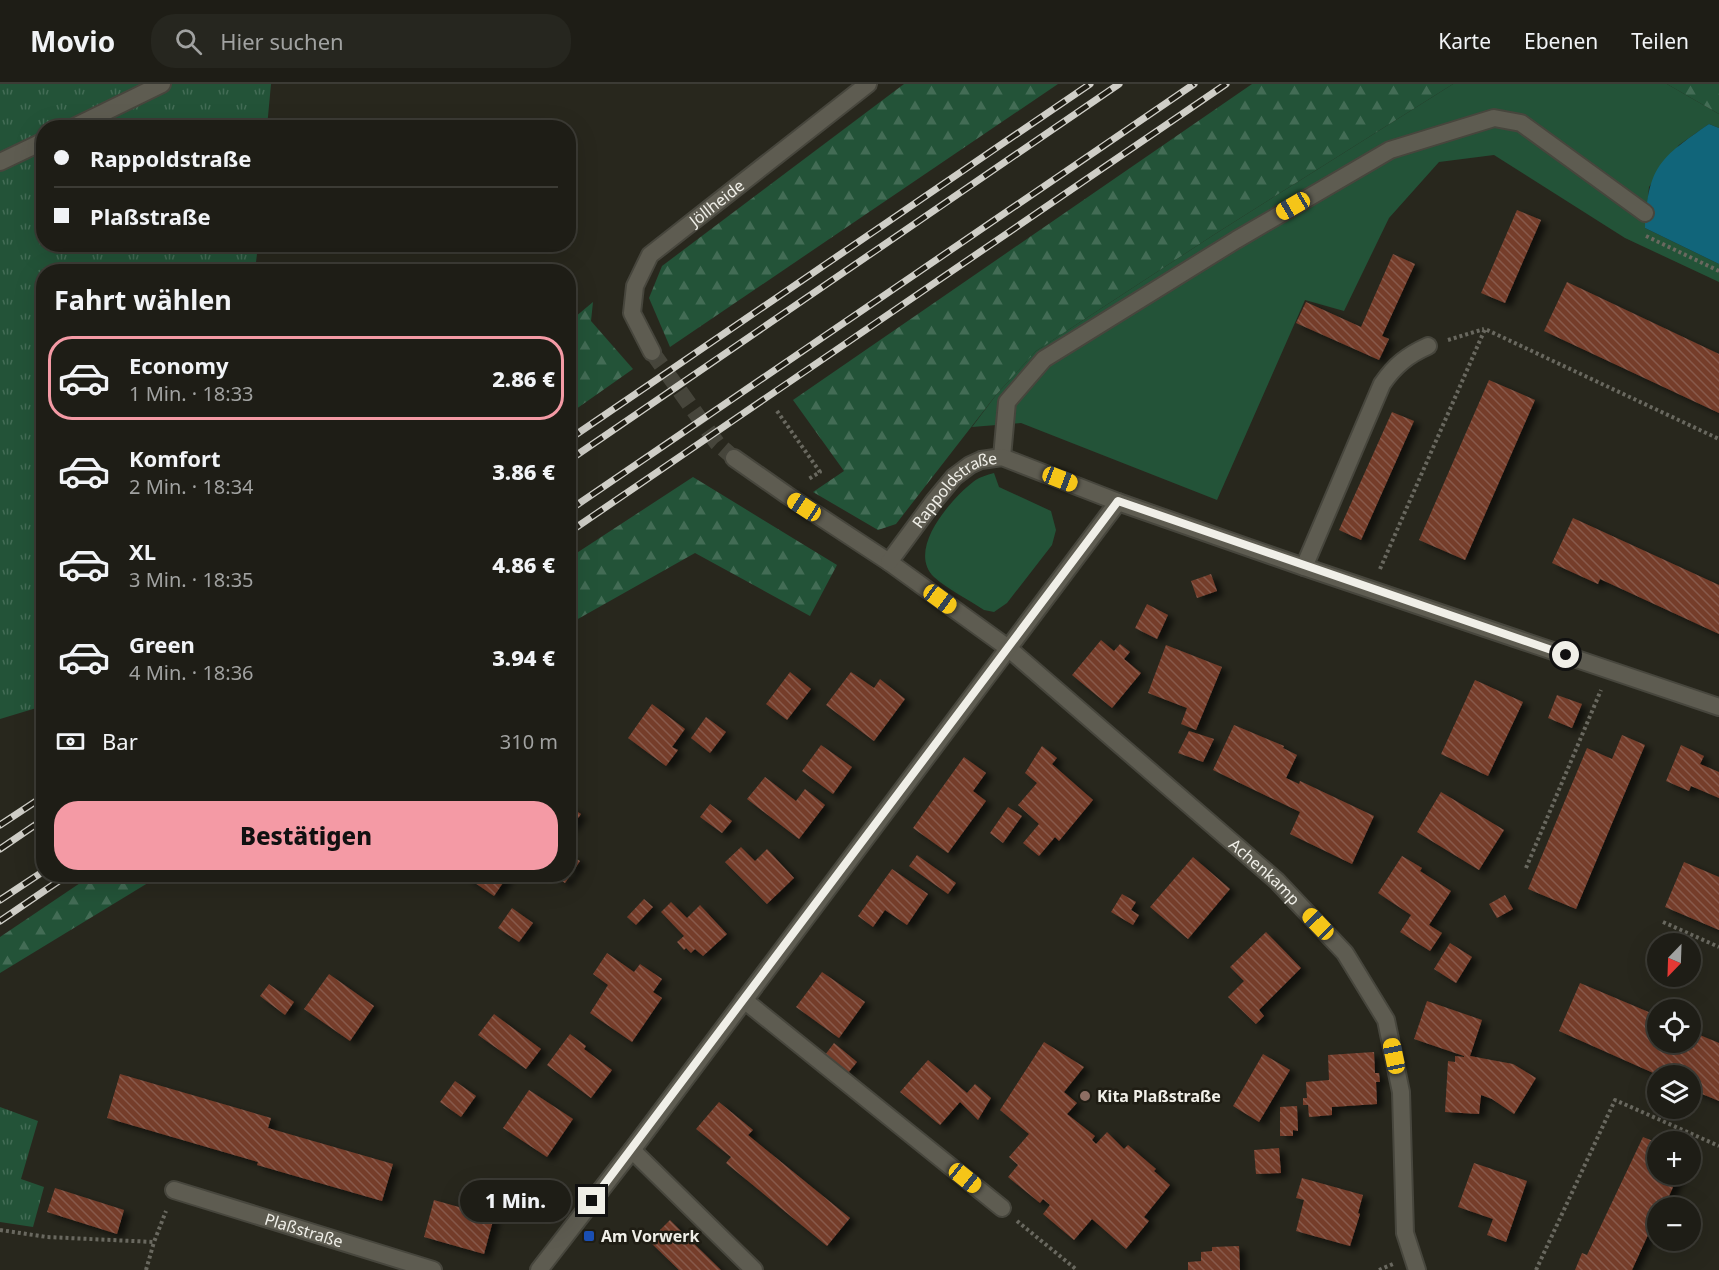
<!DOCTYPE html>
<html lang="de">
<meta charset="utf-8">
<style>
body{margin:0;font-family:"Noto Sans",sans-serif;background:#26261f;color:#f1f3f6;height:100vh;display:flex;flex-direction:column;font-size:22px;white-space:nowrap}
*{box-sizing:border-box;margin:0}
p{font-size:20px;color:#a1a2a1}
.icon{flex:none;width:33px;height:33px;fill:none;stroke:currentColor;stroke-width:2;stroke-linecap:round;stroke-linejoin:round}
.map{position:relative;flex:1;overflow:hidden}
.details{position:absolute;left:36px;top:180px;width:540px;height:618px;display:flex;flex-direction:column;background:#1e1d16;border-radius:24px;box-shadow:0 6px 24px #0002,0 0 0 2px #3c3b35}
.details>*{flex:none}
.hud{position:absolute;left:36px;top:36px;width:540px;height:132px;border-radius:24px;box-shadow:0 6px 24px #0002,0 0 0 2px #3c3b35;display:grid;align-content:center;height:132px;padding:0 18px;background:#1e1d16}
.needle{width:39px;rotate:203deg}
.buttons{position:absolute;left:1647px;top:849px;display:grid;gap:12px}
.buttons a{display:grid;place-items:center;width:54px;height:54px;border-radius:50%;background:#1e1d16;box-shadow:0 6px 24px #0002,0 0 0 2px #3c3b35;font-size:30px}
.end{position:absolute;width:27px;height:27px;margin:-14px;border:8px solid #f0efe8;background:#111;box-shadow:0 0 0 3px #111}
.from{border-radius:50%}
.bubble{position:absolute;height:42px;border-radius:21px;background:#1e1d16;box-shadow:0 6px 24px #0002,0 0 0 2px #3c3b35;font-size:20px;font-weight:800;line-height:42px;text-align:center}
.car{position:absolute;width:18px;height:36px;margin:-18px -9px;border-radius:8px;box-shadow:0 0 4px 2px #0007;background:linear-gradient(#f5c518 24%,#345 0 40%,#f5c518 0 76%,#345 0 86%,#f5c518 0)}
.hud b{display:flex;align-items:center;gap:21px;height:57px;font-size:22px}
.hud b+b{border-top:2px solid #3c3b35}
.hud i{width:15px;height:15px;background:#f1f3f6}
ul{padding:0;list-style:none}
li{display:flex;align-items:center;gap:18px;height:84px;margin:0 12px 9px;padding:0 6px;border:3px solid transparent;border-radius:24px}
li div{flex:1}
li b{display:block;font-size:22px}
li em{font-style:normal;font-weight:800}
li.selected{border-color:#f49aa5}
li>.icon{width:54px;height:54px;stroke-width:1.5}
h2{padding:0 18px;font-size:27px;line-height:72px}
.pay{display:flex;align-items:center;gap:15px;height:66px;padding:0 18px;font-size:22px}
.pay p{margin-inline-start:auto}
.action{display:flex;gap:12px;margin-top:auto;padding:12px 18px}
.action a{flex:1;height:69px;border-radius:24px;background:#f49aa5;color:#111;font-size:24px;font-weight:800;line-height:69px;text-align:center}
header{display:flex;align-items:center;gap:36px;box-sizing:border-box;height:84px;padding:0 30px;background:#1e1d16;border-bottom:2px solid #3c3b35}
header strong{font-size:28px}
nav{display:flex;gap:33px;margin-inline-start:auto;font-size:21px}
.search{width:420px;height:54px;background:#26261f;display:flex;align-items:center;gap:15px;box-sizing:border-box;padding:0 21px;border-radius:24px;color:#a1a2a1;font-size:22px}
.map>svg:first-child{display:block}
.green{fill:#235338}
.forest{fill:url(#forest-firs)}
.park{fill:url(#park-tufts)}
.water{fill:#11657a}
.building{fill:url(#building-back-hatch);filter:url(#shadow)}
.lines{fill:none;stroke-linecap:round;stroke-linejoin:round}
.minor-tunnel{stroke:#46453b;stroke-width:16;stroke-dasharray:16 8;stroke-linecap:butt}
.service-casing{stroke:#47463d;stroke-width:20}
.minor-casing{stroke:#47463d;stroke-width:20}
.path{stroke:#69685f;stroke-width:4;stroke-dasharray:3 3;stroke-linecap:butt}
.service{stroke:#5e5c51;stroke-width:16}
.minor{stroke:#5e5c51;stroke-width:16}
.rail-casing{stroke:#cfcec7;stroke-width:7}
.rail{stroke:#1f1d14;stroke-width:4.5;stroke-dasharray:14;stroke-linecap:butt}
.route{stroke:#f0efe8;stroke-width:8}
.education-dot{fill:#8d6e63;stroke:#1f1d14;stroke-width:2}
.transit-dot{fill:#1a4fb4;stroke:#1f1d14;stroke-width:2}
.labels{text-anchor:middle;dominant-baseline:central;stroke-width:5;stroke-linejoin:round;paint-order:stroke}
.street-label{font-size:16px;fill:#f0efe8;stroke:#1f1d14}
.poi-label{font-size:16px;font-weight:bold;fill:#f0efe8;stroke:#1f1d14;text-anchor:start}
</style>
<header>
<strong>Movio</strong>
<div class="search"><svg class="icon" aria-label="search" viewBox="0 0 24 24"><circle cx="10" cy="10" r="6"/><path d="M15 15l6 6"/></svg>Hier suchen</div>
<nav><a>Karte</a><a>Ebenen</a><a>Teilen</a></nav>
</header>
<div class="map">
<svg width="1719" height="1186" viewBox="0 0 1719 1186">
<defs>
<pattern id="forest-firs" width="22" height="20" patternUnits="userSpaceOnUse" patternTransform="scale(1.5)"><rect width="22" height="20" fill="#235338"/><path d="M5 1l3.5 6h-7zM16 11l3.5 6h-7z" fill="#436c55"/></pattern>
<pattern id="park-tufts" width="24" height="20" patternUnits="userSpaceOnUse" patternTransform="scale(1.5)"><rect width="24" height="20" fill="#235338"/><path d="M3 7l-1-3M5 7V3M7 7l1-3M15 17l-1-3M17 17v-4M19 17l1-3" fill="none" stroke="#436c55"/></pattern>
<pattern id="building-back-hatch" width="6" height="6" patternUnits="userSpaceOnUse" patternTransform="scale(1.5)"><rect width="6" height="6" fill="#743e2c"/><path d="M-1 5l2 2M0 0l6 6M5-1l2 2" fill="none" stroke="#885a4b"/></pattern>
<filter id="shadow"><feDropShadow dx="6" dy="4" stdDeviation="3" flood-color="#0009"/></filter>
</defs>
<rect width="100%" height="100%" fill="#28271d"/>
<g class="green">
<path d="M1453 0H1667L1719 30V44L1709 40 1679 61 1649 103 1645 144 1719 180V198L1625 154 1494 71 1439 78 1389 134 1344 227 1305 216 1217 416 1021 339 972 343 996 311 1036 267 1215 150Z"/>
<path d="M994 389 999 403 1051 427 1056 446 1052 461 1007 519 994 528 984 526C969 516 947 505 934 493 906 466 951 415 973 398 979 393 987 391 994 389Z"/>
</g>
<g class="forest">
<path d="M904 0H1058L670 263 649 214 662 182Z"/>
<path d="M1252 0H1453L1215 150 1036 267 996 311 896 440 878 446 813 408 844 387 793 316Z"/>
<path d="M1667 0H1719V30Z"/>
<path d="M593 218 591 237 633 285 569 330V238Z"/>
<path d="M693 393 837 481 810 532 695 469 569 540V474Z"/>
<path d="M92 791H161L0 889V853Z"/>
</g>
<g class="park">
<path d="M0 0H271L267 43 44 44V160L258 161 255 187 44 188 43 622 0 635Z"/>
<path d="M0 1023 38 1037 21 1095 44 1103 33 1143 0 1138Z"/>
</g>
<path class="water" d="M1709 40 1719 44V180L1645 144C1648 82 1660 74 1709 40Z"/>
<g class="building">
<path d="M1517 126 1541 136 1505 219 1481 209Z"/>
<path d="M1393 170 1415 180 1382 252 1389 255 1379 276 1296 239 1306 218 1361 243Z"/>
<path d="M1567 198 1719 270V329L1544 247Z"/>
<path d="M1489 296 1535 316 1465 476 1419 456Z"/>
<path d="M1392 328 1414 337 1361 456 1339 446Z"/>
<path d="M1573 434 1719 501V550L1600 495 1598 500 1552 479Z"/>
<path d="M1211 490 1217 507 1197 514 1191 497Z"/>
<path d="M1147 520 1168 531 1157 555 1135 544Z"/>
<path d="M1101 556 1114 567 1120 560 1130 568 1124 575 1141 589 1112 624 1072 591Z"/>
<path d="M1166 561 1222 583 1196 646 1181 640 1187 624 1148 609Z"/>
<path d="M790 588 811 605 787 636 766 620Z"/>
<path d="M851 588 874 604 880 595 905 615 874 657 826 621Z"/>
<path d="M1475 596 1523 618 1488 692 1441 670Z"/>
<path d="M1557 611 1582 620 1572 644 1548 634Z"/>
<path d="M652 620 685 645 672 663 678 666 666 682 628 654Z"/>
<path d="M706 633 726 648 710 669 691 654Z"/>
<path d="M1234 641 1284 662 1283 664 1297 671 1286 694 1299 700 1300 697 1374 732 1352 780 1290 750 1300 728 1213 686Z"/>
<path d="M1189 647 1214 655 1203 678 1178 669Z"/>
<path d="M1622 651 1645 661 1576 825 1528 805 1587 664 1612 675Z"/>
<path d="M821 661 852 683 833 710 802 687Z"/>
<path d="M1681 661 1704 672 1700 680 1719 688V714L1691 702 1689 707 1666 697Z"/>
<path d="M1042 662 1057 674 1052 680 1093 716 1059 757 1055 753 1039 772 1023 759 1039 740 1018 721 1037 699 1025 689Z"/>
<path d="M964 673 986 689 973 707 986 717 948 769 913 744Z"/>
<path d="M765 693 796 717 805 705 825 721 799 755 747 715Z"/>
<path d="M1441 708 1504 746 1479 786 1417 748Z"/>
<path d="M710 720 732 737 722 749 700 733Z"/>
<path d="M568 722 581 730 568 748Z"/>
<path d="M1008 723 1022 732 1003 759 990 749Z"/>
<path d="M741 763 755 777 767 765 794 794 767 820 725 778Z"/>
<path d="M568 770 580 777 565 799 553 790H568Z"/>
<path d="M917 771 956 799 948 810 909 782Z"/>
<path d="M1402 772 1422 784 1420 787 1451 807 1429 841 1442 849 1430 867 1400 848 1411 831 1378 809Z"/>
<path d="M1193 773 1230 805 1188 855 1150 823Z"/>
<path d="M1684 778 1719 793V846L1665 823Z"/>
<path d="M892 785 928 810 907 841 885 826 873 843 858 832Z"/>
<path d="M462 790H509L494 812Z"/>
<path d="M1122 810 1136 818 1131 826 1139 831 1133 841 1111 828Z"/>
<path d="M1505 811 1513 825 1497 834 1489 820Z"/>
<path d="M644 815 653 823 636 841 627 833Z"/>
<path d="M671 818 687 834 700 821 727 850 703 872 695 865 691 869 686 864 684 866 677 858 684 852 661 828Z"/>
<path d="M512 824 533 839 519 858 498 844Z"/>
<path d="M1266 848 1301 884 1259 926 1264 932 1256 940 1228 913 1244 897 1230 883Z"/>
<path d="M1450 859 1472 873 1456 899 1434 885Z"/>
<path d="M607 869 634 888 640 880 662 895 653 908 662 914 632 958 590 929 608 901 593 890Z"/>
<path d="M822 888 865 918 839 954 796 923Z"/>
<path d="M329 890 374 922 350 957 304 925Z"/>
<path d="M1580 899 1658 932V958H1690V947L1719 959V1017L1690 1005V992H1660L1559 947Z"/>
<path d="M269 900 294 918 285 931 260 912Z"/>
<path d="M1427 917 1482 936 1470 972 1513 980 1536 994 1514 1030 1492 1015 1481 1011 1479 1030 1445 1028 1448 977 1455 978V972L1464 973V972L1414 955Z"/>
<path d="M494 930 541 965 526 985 478 951Z"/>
<path d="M570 950 586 962 584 965 612 986 591 1014 547 981Z"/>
<path d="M1044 958 1084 983 1064 1008 1077 1019 1067 1030 1095 1052 1092 1056 1096 1060 1107 1048 1124 1065 1128 1061 1156 1085 1154 1087 1170 1101 1144 1133 1149 1137 1126 1165 1092 1135 1074 1156 1043 1130 1050 1121 1043 1115 1040 1119 1008 1093 1018 1081 1009 1073 1029 1050 1000 1026Z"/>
<path d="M834 959 857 978 848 989 825 971Z"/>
<path d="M1374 968 1375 989H1379L1380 998H1376L1377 1020 1332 1023V1031L1309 1033 1308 1021H1303V1014H1307L1306 998 1329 996 1328 971Z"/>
<path d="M1263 970 1290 986 1259 1038 1233 1022Z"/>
<path d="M928 976 967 1009 975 1000 991 1014 978 1036 960 1018 940 1041 900 1008Z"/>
<path d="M120 990 271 1034 268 1044 393 1080 382 1117 257 1081 258 1078 107 1034Z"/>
<path d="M455 997 476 1012 461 1033 440 1018Z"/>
<path d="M529 1006 573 1035 547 1073 503 1044Z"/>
<path d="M719 1018 753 1046 748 1051 850 1134 827 1162 726 1079 731 1073 696 1045Z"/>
<path d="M1297 1022 1298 1047 1293 1046V1052H1280V1023Z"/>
<path d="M1643 1053 1658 1059V1090H1679L1664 1123 1661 1122 1658 1124V1129L1632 1186H1575L1582 1169 1587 1171Z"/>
<path d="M1279 1064 1281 1089 1256 1090 1254 1066Z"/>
<path d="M1474 1079 1527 1097 1506 1158 1487 1151 1493 1135 1458 1123Z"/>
<path d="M1302 1094 1363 1111 1358 1129 1360 1130 1350 1162 1296 1147 1304 1116 1296 1114Z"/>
<path d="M55 1104 124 1126 117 1150 47 1128Z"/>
<path d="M434 1116 494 1133 484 1170 424 1153Z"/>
<path d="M670 1136 681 1147 721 1186H679L649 1157Z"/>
<path d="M1239 1162 1240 1186H1188V1178L1201 1177V1168L1212 1167V1163Z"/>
</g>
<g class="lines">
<path class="minor-tunnel" d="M652 268 717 359 734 374"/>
<g class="service-casing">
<g id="service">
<path d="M72 44 162 0"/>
<path d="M0 78 44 57"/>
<path d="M1002 373 1007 318 1044 275 1236 156 1390 66 1494 34 1521 39 1645 129"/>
<path d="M1304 483 1382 300C1395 281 1408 271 1428 262"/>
<path id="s1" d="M174 1106 433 1186"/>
</g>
</g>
<g class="minor-casing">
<g id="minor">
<path id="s2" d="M652 268 632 229 635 202 650 171 868 0"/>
<path id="s3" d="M734 374 787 411 889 478 1008 564 1277 797 1345 869 1386 936 1401 1008 1405 1149 1417 1186"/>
<path id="s4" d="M889 478 934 417 954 393 970 381 981 376 1002 373 1118 418 1304 483 1719 623"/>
<path d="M744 916 1002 1124"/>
<path d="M632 1066 754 1186"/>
<path d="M539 1186 632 1066 1118 418"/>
</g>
</g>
<g class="path">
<path d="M1646 152 1719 187"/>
<path d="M1448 256 1484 245"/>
<path d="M777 327 820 388 807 396"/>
<path d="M1380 485 1485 245 1719 355"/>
<path d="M1526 784 1601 606"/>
<path d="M1663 838 1719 863"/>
<path d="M1017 1137 1077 1186"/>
<path d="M0 1146 47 1153 154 1158 166 1127"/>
<path d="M146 1186 154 1158"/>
<path d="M1379 1186 1393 1180"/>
<path d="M1536 1186 1615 1016 1719 1062"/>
</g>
<use href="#service" class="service"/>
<use href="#minor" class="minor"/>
<g class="rail-casing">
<g id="rail">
<path d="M568 356 1090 0"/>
<path d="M568 377 1119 0"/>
<path d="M568 427 1194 0"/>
<path d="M568 449 1226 0"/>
<path d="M0 741 44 712"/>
<path d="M0 765 44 735"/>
<path d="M0 816 44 787"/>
<path d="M0 837 69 790"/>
</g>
</g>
<use href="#rail" class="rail"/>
</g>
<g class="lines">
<path class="route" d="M592 1117 1118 417 1566 571"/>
</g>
<circle class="education-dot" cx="1085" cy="1012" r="6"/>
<rect class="transit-dot" x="583" y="1146" width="12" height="12" rx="3"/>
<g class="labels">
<g class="street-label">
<text stroke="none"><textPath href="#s2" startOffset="190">Jöllheide</textPath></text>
<text stroke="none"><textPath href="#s4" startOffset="100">Rappoldstraße</textPath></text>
<text stroke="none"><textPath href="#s3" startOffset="674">Achenkamp</textPath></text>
<text stroke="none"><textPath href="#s1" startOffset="136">Plaßstraße</textPath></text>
</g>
<g class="poi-label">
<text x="1097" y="1012">Kita Plaßstraße</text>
<text x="601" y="1152">Am Vorwerk</text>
</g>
</g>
</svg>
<div class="buttons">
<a><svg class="needle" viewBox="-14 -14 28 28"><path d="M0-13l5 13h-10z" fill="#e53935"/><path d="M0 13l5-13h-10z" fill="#a1a2a1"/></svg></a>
<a><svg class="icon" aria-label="locate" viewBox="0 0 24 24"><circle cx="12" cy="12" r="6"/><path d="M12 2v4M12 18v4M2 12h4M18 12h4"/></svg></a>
<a><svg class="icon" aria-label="layers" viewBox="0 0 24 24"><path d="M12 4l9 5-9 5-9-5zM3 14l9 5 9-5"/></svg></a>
<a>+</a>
<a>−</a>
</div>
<i class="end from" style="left:1566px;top:571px"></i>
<i class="end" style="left:592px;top:1117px"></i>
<div class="bubble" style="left:460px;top:1096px;width:111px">1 Min.</div>
<i class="car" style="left:1293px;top:122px;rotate:240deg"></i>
<i class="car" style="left:1060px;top:395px;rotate:111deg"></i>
<i class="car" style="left:804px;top:423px;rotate:303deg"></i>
<i class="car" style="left:940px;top:515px;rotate:126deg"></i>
<i class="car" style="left:1318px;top:840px;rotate:316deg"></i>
<i class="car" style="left:1394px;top:972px;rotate:348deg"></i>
<i class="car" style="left:965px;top:1094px;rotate:129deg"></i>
<div class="hud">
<b><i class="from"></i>Rappoldstraße</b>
<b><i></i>Plaßstraße</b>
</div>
<section class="details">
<h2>Fahrt wählen</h2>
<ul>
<li class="selected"><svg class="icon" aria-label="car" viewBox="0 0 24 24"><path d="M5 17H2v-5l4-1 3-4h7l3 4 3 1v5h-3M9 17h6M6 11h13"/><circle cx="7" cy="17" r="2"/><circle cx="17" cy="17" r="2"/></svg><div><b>Economy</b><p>1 Min. · 18:33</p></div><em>2.86 €</em></li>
<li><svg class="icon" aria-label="car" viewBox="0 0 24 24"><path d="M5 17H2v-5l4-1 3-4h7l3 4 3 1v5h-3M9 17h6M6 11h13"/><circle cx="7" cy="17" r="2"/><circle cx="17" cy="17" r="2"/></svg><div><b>Komfort</b><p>2 Min. · 18:34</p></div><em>3.86 €</em></li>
<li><svg class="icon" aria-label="car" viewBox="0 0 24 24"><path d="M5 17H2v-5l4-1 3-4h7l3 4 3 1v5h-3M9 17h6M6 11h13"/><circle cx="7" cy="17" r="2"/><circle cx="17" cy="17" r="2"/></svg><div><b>XL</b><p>3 Min. · 18:35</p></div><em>4.86 €</em></li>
<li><svg class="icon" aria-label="car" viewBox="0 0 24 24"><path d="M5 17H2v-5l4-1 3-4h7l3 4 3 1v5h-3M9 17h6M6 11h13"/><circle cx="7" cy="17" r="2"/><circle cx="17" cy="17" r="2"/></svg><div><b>Green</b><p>4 Min. · 18:36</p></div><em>3.94 €</em></li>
</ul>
<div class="pay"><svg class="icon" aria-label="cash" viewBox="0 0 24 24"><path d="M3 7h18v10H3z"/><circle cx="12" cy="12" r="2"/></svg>Bar<p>310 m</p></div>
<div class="action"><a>Bestätigen</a></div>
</section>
</div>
